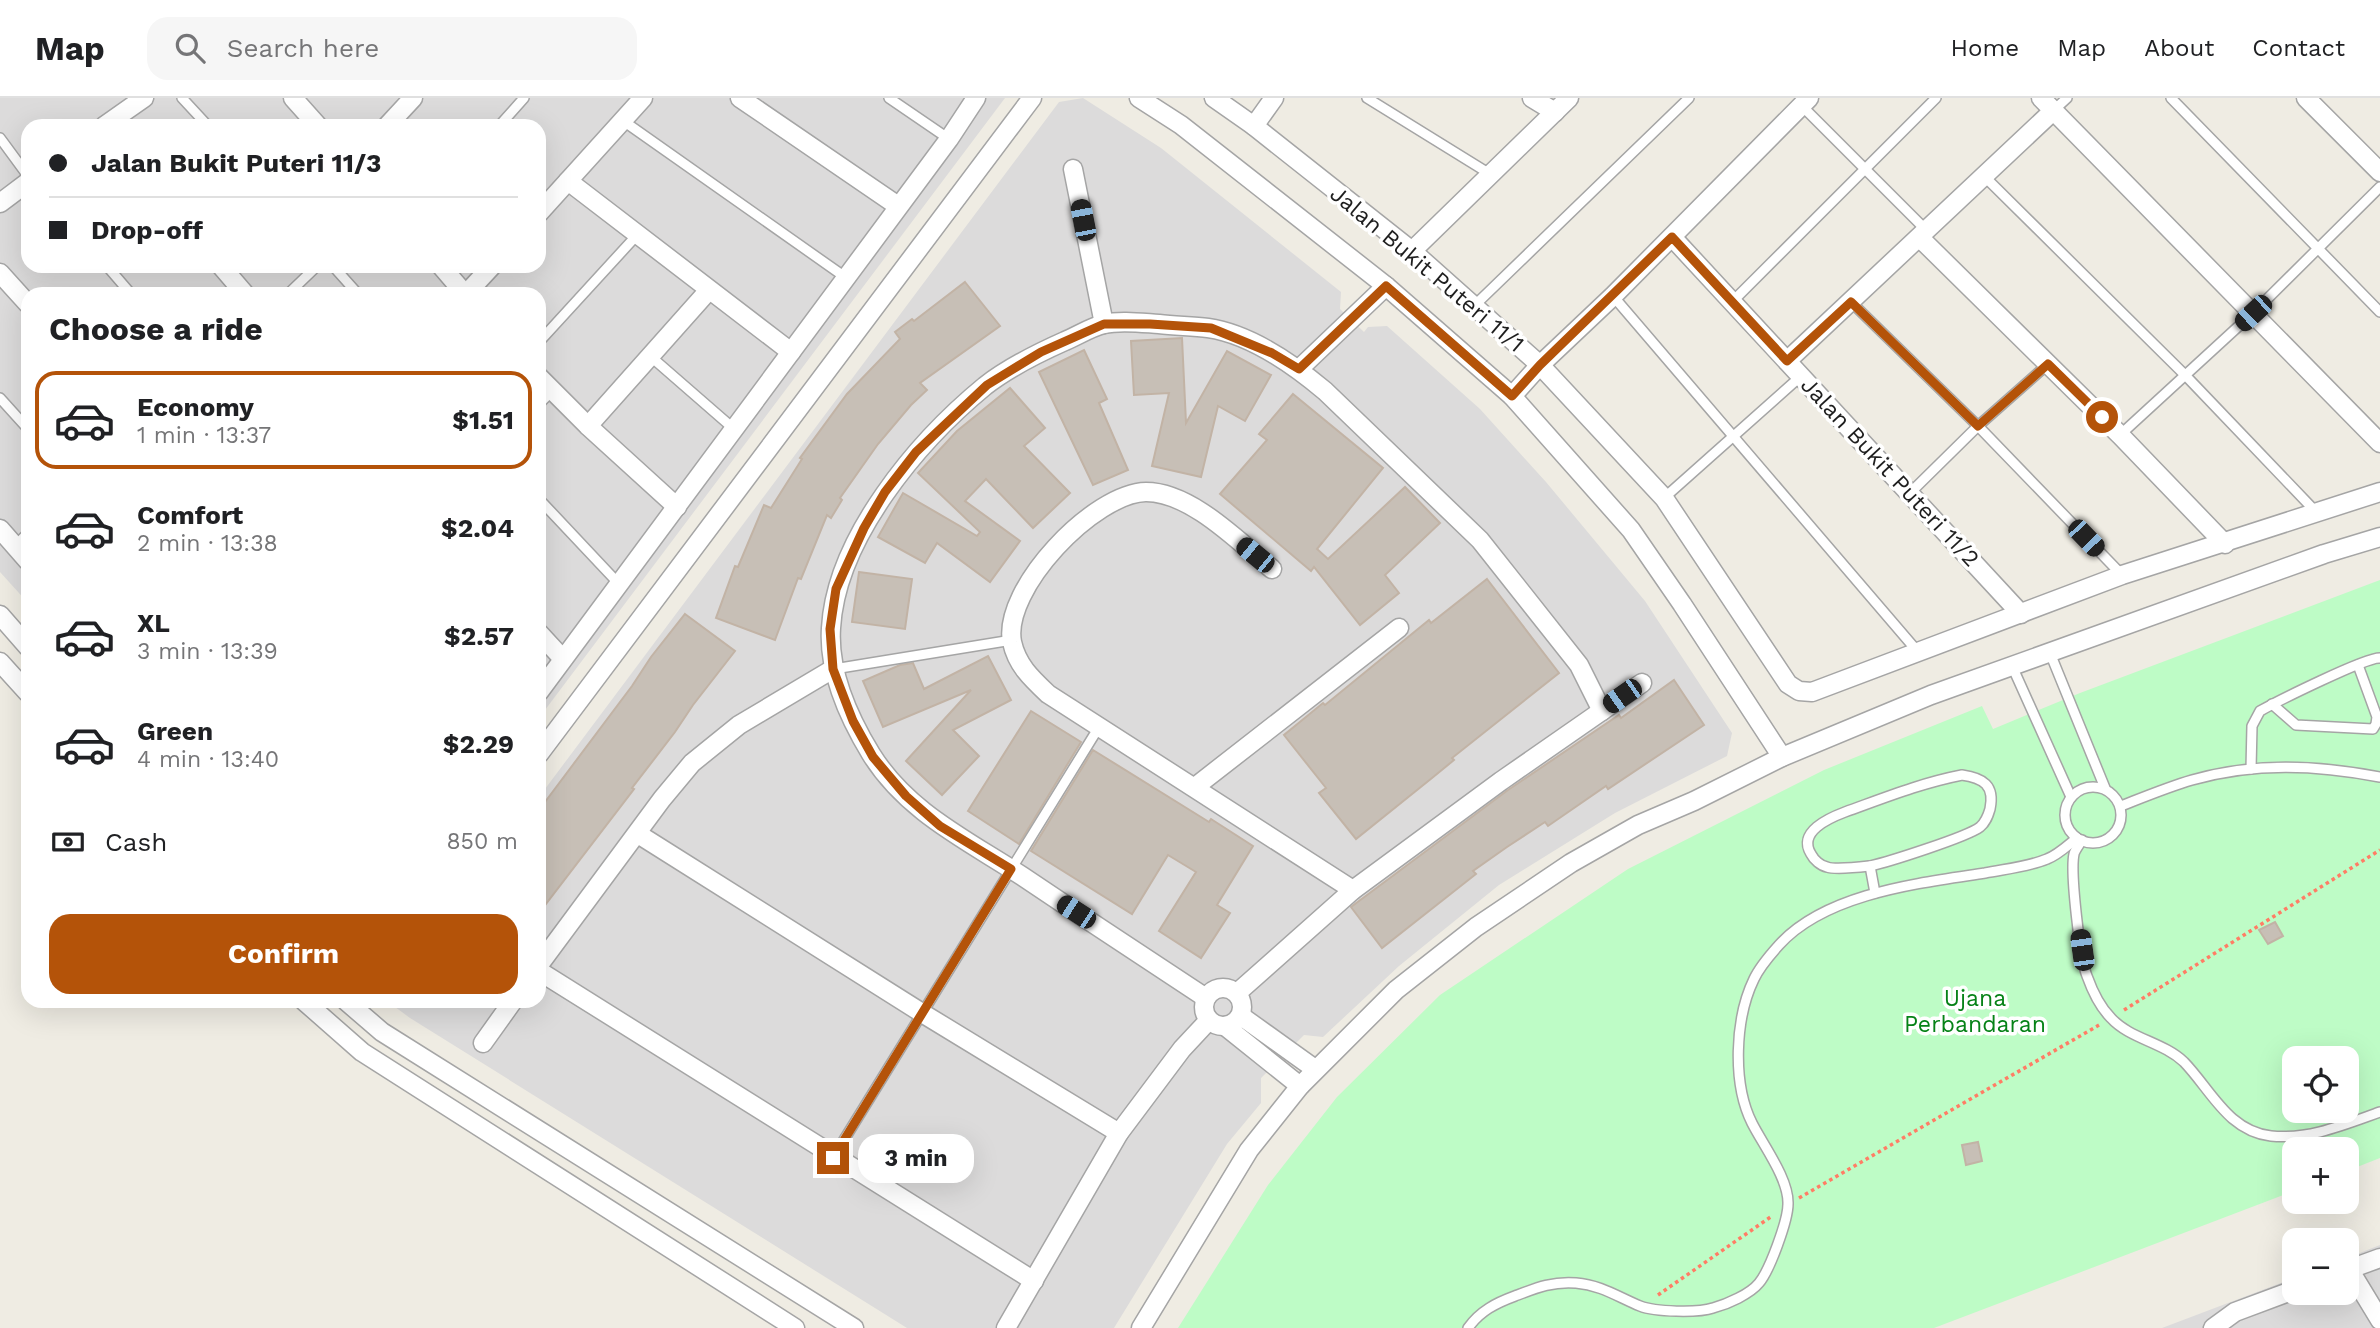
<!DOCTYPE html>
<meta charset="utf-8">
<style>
body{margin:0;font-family:"Work Sans",sans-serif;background:#f6f6f6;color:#202124;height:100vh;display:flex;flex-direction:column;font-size:26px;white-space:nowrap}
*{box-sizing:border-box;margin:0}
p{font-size:23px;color:#757577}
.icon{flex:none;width:38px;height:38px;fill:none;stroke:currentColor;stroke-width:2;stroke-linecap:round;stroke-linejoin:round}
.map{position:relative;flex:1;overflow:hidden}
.panel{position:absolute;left:21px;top:189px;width:525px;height:721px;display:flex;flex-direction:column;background:#fff;border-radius:21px;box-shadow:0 7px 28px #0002}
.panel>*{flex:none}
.banner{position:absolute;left:21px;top:21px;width:525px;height:154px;border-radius:21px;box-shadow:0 7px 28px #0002;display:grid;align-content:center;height:154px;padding:0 28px;background:#fff}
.buttons{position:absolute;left:2282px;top:948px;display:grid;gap:14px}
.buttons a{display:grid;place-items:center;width:77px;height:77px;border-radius:14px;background:#fff;box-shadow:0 7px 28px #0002;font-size:35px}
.end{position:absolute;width:32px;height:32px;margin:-16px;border:9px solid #b45309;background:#fff;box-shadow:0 0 0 4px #fff}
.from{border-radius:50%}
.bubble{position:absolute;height:49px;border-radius:21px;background:#fff;box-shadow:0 7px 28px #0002;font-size:23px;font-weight:700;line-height:49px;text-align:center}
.car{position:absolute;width:21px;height:42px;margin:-21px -10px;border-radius:9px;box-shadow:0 0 5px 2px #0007;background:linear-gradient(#222 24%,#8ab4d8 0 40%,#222 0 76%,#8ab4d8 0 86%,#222 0)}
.banner b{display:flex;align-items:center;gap:24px;height:66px;font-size:26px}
.banner b+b{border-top:2px solid #e0e0e0}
.banner i{width:18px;height:18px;background:#202124}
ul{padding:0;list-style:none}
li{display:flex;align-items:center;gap:21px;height:98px;margin:0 14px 10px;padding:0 14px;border:4px solid transparent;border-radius:21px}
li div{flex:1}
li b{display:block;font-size:26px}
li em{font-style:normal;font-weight:700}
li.on{border-color:#b45309}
li>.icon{width:63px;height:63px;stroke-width:1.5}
h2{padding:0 28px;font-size:32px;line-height:84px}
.pay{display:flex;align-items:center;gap:18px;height:77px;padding:0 28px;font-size:26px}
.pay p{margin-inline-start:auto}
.button{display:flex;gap:14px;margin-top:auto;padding:14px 28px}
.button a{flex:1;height:80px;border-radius:21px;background:#b45309;color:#fff;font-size:28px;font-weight:700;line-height:80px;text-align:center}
header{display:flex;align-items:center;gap:42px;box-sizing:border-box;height:98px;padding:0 35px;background:#fff;border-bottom:2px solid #e0e0e0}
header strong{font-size:33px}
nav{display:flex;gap:38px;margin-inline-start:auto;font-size:24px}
.search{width:490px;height:63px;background:#f6f6f6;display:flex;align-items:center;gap:18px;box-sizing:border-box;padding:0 24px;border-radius:21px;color:#757577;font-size:26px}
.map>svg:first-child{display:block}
.residential{fill:#dcdbdb;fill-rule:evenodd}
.park{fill:#befcc6;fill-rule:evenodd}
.building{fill:#c7bfb6;stroke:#c2b3a5;stroke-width:2}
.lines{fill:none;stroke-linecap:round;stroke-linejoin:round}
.service-casing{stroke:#a5a5a5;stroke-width:12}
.minor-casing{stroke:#a5a5a5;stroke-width:21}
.path{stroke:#ff7d65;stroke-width:3.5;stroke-dasharray:3.5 3.5;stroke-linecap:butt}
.service{stroke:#fff;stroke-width:9}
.minor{stroke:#fff;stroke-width:18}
.route{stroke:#b45309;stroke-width:9}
.labels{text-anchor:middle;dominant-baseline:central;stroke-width:7;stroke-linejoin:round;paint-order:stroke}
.street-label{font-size:23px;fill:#1e1e1e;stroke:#fff}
.park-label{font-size:23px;fill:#068217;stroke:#fff}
</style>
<header>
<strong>Map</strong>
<div class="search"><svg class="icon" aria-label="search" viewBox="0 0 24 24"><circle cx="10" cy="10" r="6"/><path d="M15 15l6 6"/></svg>Search here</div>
<nav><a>Home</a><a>Map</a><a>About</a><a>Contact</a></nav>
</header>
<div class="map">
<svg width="2380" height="1230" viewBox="0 0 2380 1230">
<rect width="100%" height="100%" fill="#efece3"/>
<g class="residential">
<path d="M0 0H1005L539 620V196H28V505L0 474ZM28 28H539V168H28Z"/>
<path d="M1083 0 1161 50 1341 194 1340 211 1364 234 1368 229 1387 228 1480 311 1546 384 1645 503 1732 635 1727 658 1615 715 1499 787 1399 868 1323 939 1304 937 1261 980V1005L1227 1046 1114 1230H907L410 920 387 903H539V699L1059 4Z"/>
<path d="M2380 1147V1230H2162L2294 1180V1195H2347V1160Z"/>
</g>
<path class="park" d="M2380 482V1060L2347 1073V1052H2294V1093L1934 1230H1178L1268 1087 1337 999 1440 897 1628 771 1824 672 1982 608 1993 631 2080 595ZM2294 961H2347V1013H2294Z"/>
<g class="building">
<path d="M965 184 1000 228 920 285 927 292 911 307 878 346 840 400 842 402 831 420 827 417 801 481 798 480 775 542 716 520 735 468 738 469 764 407 771 410 802 361 800 360 847 296 900 241 895 234 912 221 914 223Z"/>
<path d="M1182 240 1186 325 1227 253 1271 277 1245 323 1218 308 1201 379 1152 368 1169 295 1134 297 1131 243Z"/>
<path d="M1084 252 1107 301 1099 305 1128 372 1093 387 1039 274Z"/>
<path d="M1010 290 1045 330 1024 348 1070 395 1033 430 986 381 965 403 1020 443 990 484 937 445 925 465 878 439 903 395 977 438 980 434 918 375 957 333Z"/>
<path d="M1293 296 1383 370 1317 451 1328 461 1405 389 1440 425 1385 477 1399 495 1360 527 1314 469 1311 473 1220 396 1267 342 1259 336Z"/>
<path d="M859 474 912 481 905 531 852 524Z"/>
<path d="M1487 481 1559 575 1452 660 1454 662 1432 680 1356 741 1319 695 1326 690 1284 637 1323 605 1325 607 1429 522 1431 525Z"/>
<path d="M685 516 735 553 693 607 675 634 632 690 634 691 539 815V712L632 588 651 559Z"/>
<path d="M988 558 1011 602 953 632 979 658 942 697 906 663 971 592 883 629 863 583 900 567 913 565 924 591Z"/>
<path d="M1674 582 1704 627 1608 691 1606 688 1548 728 1545 724 1507 749 1473 773 1476 776 1382 850 1351 809 1508 692 1619 617 1621 620Z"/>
<path d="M1031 613 1081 644 1019 746 968 713Z"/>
<path d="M1093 652 1209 724 1211 721 1253 748 1217 807 1230 815 1201 860 1159 833 1196 774 1168 757 1132 816 1031 753Z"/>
<path d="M2275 824 2283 838 2268 846 2259 832Z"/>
<path d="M1978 1044 1982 1063 1966 1067 1962 1047Z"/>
</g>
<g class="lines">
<g class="service-casing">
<g id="service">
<path d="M182 0 208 28"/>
<path d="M889 0 949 41"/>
<path d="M1367 0 1490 76"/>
<path d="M2171 0 2380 214"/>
<path d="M1802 8 1927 133"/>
<path d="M2053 13 2067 0"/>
<path d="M622 22 845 179"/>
<path d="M499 28 524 0"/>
<path d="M0 40 28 78"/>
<path d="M1985 79 2186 278 2317 415"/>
<path d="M107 168 131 196"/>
<path d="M333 168 358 196"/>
<path d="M288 196 317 168"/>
<path d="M1613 198 1918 554"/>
<path d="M1732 204 1936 0"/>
<path d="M1851 204 1978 328 2122 477"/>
<path d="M1474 208 1689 0"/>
<path d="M539 244 637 137"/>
<path d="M649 257 734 331"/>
<path d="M0 300 28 331"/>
<path d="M539 306 552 293"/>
<path d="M2120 337 2253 215 2380 89"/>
<path d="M1910 395 1978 328 2048 266"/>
<path d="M1664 400 1801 278"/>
<path d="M539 401 619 486"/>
<path d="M15 448 28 435"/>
<path d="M2050 555 2105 690"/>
<path d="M2012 568 2071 699"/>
<path d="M834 571 1012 542"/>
<path d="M2272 606 2296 627 2373 631 2376 626 2377 619 2358 567"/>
<path d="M2251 671 2252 628 2260 613C2276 604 2366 559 2380 560"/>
<path d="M1962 677C1983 680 1995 687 1990 711 1988 718 1986 724 1980 729 1967 739 1888 764 1870 768 1861 769 1835 772 1827 769 1821 768 1814 762 1811 756 1797 734 1829 720 1845 714 1884 700 1921 685 1962 677Z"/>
<circle cx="2093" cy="717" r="28"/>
<path d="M2121 708C2144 699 2168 689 2192 682 2255 664 2316 667 2380 679"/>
<path d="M2082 742C2079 747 2075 752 2074 756 2070 774 2080 861 2087 878 2092 892 2100 909 2111 920 2130 941 2163 944 2184 964 2211 992 2228 1033 2271 1038 2309 1042 2346 1026 2380 1014"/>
<path d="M1870 768 1875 795"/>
<path d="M834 1058 1099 629"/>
<path d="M1468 1230C1480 1213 1496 1205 1515 1198 1536 1190 1553 1183 1576 1185 1601 1187 1618 1199 1640 1208 1655 1214 1698 1215 1713 1210 1728 1206 1750 1196 1759 1185 1770 1172 1788 1122 1788 1106 1789 1081 1763 1047 1752 1025 1732 985 1735 920 1754 881 1760 868 1770 857 1779 847 1826 795 1920 785 1985 775 2005 771 2028 769 2047 761 2058 757 2068 747 2077 740"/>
</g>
</g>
<g class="minor-casing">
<g id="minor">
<path d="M293 0 318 28"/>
<path d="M740 0 898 108"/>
<path d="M1139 0 1181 27 1386 188 1512 298 1631 432 1682 506 1782 659"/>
<path d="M1214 0 1254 28 1412 153 1540 267 1664 400 1788 586 1799 593 1812 594 2122 477 2380 394"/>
<path d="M1532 0 1555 14"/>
<path d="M2041 0 2380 345"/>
<path d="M2306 0 2380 74"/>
<path d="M104 28 144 0"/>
<path d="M387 28 413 0"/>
<path d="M1254 28 1274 0"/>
<path d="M1073 71 1104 226"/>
<path d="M568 83 791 254"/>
<path d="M0 105 28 84"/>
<path d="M539 115 643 0"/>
<path d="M1672 139 2021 516"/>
<path d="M1920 140 2120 337 2225 446"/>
<path d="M1412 153 1569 0"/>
<path d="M221 168 245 196"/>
<path d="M441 168 465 196"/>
<path d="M0 175 28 206"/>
<path d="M466 196 492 168"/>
<path d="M1787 263 2053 13"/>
<path d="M1299 271 1386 188"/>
<path d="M539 279 588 328 677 409"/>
<path d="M1512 298 1540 267 1613 198 1809 0"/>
<path d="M588 328 709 192"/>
<path d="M0 431 28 463"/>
<path d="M1272 471C1239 444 1191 394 1146 394 1094 395 1002 491 1012 544 1017 567 1031 580 1048 596L1353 792"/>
<path d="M0 517 28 549"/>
<path d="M539 535 563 561"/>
<path d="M0 564 28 595"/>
<path d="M539 594 949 41 976 0"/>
<path d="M539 656 1032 0"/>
<path d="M1195 689 1399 530"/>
<path d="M638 736 922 915 1119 1035"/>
<path d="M539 867 662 701 692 665 739 627 833 571"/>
<path d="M539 873 1034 1183"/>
<circle cx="1223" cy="909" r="19"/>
<path d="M1237 895 1353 792 1501 683 1642 585"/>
<path d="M1206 900C1144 859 1083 819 1022 778 967 742 907 714 871 656 849 620 828 574 831 530 836 440 918 343 985 288 1008 270 1038 255 1065 243 1077 238 1091 229 1104 226 1120 222 1143 225 1159 226 1175 228 1192 228 1208 230 1250 236 1294 267 1325 293L1480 442 1579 567 1602 613"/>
<path d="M304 903 362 954 795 1230"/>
<path d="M346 903 382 934 854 1230"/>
<path d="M1241 918 1315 971"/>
<path d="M1225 928 1300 988"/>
<path d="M483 945 513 903"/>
<path d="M2349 1171 2380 1222"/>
<path d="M2347 1172 2380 1160"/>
<path d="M1006 1230 1119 1035 1182 951 1209 922"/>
<path d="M1141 1230 1249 1052 1300 988 1396 892 1476 829 1571 765 1638 727 1694 703 1782 659 1931 597 2324 456 2380 439"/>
<path d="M2213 1230 2235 1214 2294 1192"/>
</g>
</g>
<g class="path">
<path d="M2124 912 2380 752"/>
<path d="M1799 1100 2099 927"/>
<path d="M1658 1197 1772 1118"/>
</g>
<use href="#service" class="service"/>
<use href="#minor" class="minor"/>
</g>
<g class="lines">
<path class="route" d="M833 1060 1011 771 940 728 906 698 873 659 853 623 833 571 830 531 836 491 864 430 885 394 916 354 987 287 1041 254 1104 226H1150L1211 230 1272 255 1299 271 1386 188 1512 298 1540 267 1672 139 1787 263 1851 204 1978 328 2048 266 2102 319"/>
</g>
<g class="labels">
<g class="street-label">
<text transform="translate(1427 171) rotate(40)">Jalan Bukit Puteri 11/1</text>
<text transform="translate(1890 374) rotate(47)">Jalan Bukit Puteri 11/2</text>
</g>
<g class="park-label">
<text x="1975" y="900">Ujana<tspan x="1975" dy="26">Perbandaran</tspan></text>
</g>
</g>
</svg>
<div class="buttons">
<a><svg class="icon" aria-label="locate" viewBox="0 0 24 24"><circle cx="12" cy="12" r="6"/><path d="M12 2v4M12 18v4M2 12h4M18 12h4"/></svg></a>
<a>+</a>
<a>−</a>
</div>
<i class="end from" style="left:2102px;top:319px"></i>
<i class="end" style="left:833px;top:1060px"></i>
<div class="bubble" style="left:858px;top:1036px;width:116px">3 min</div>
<i class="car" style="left:1083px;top:122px;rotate:349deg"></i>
<i class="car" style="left:2253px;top:215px;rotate:227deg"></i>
<i class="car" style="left:2086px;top:440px;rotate:136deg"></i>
<i class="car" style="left:1255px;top:457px;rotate:309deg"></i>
<i class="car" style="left:1622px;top:598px;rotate:235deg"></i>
<i class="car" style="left:1076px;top:814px;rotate:303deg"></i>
<i class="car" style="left:2082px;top:852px;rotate:352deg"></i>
<div class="banner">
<b><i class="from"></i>Jalan Bukit Puteri 11/3</b>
<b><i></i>Drop-off</b>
</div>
<section class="panel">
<h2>Choose a ride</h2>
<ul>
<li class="on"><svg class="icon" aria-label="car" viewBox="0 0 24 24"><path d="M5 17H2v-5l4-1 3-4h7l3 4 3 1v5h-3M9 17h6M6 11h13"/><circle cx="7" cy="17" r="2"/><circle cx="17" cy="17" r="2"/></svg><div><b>Economy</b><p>1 min · 13:37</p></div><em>$1.51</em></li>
<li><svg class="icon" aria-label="car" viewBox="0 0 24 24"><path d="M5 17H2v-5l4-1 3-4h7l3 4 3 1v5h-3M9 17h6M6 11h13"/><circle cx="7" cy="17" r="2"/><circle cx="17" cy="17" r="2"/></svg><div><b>Comfort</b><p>2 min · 13:38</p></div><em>$2.04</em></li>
<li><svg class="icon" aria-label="car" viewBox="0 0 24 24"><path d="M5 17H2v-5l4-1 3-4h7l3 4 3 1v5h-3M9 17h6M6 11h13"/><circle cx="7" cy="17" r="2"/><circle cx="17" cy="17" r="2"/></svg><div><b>XL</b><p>3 min · 13:39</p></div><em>$2.57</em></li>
<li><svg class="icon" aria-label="car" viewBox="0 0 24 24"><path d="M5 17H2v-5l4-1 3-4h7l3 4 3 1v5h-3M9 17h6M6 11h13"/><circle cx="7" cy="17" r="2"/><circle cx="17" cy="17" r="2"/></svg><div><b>Green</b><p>4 min · 13:40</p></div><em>$2.29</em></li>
</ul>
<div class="pay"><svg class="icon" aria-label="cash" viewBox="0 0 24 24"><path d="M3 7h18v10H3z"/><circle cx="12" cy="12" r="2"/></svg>Cash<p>850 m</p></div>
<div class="button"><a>Confirm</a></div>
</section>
</div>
